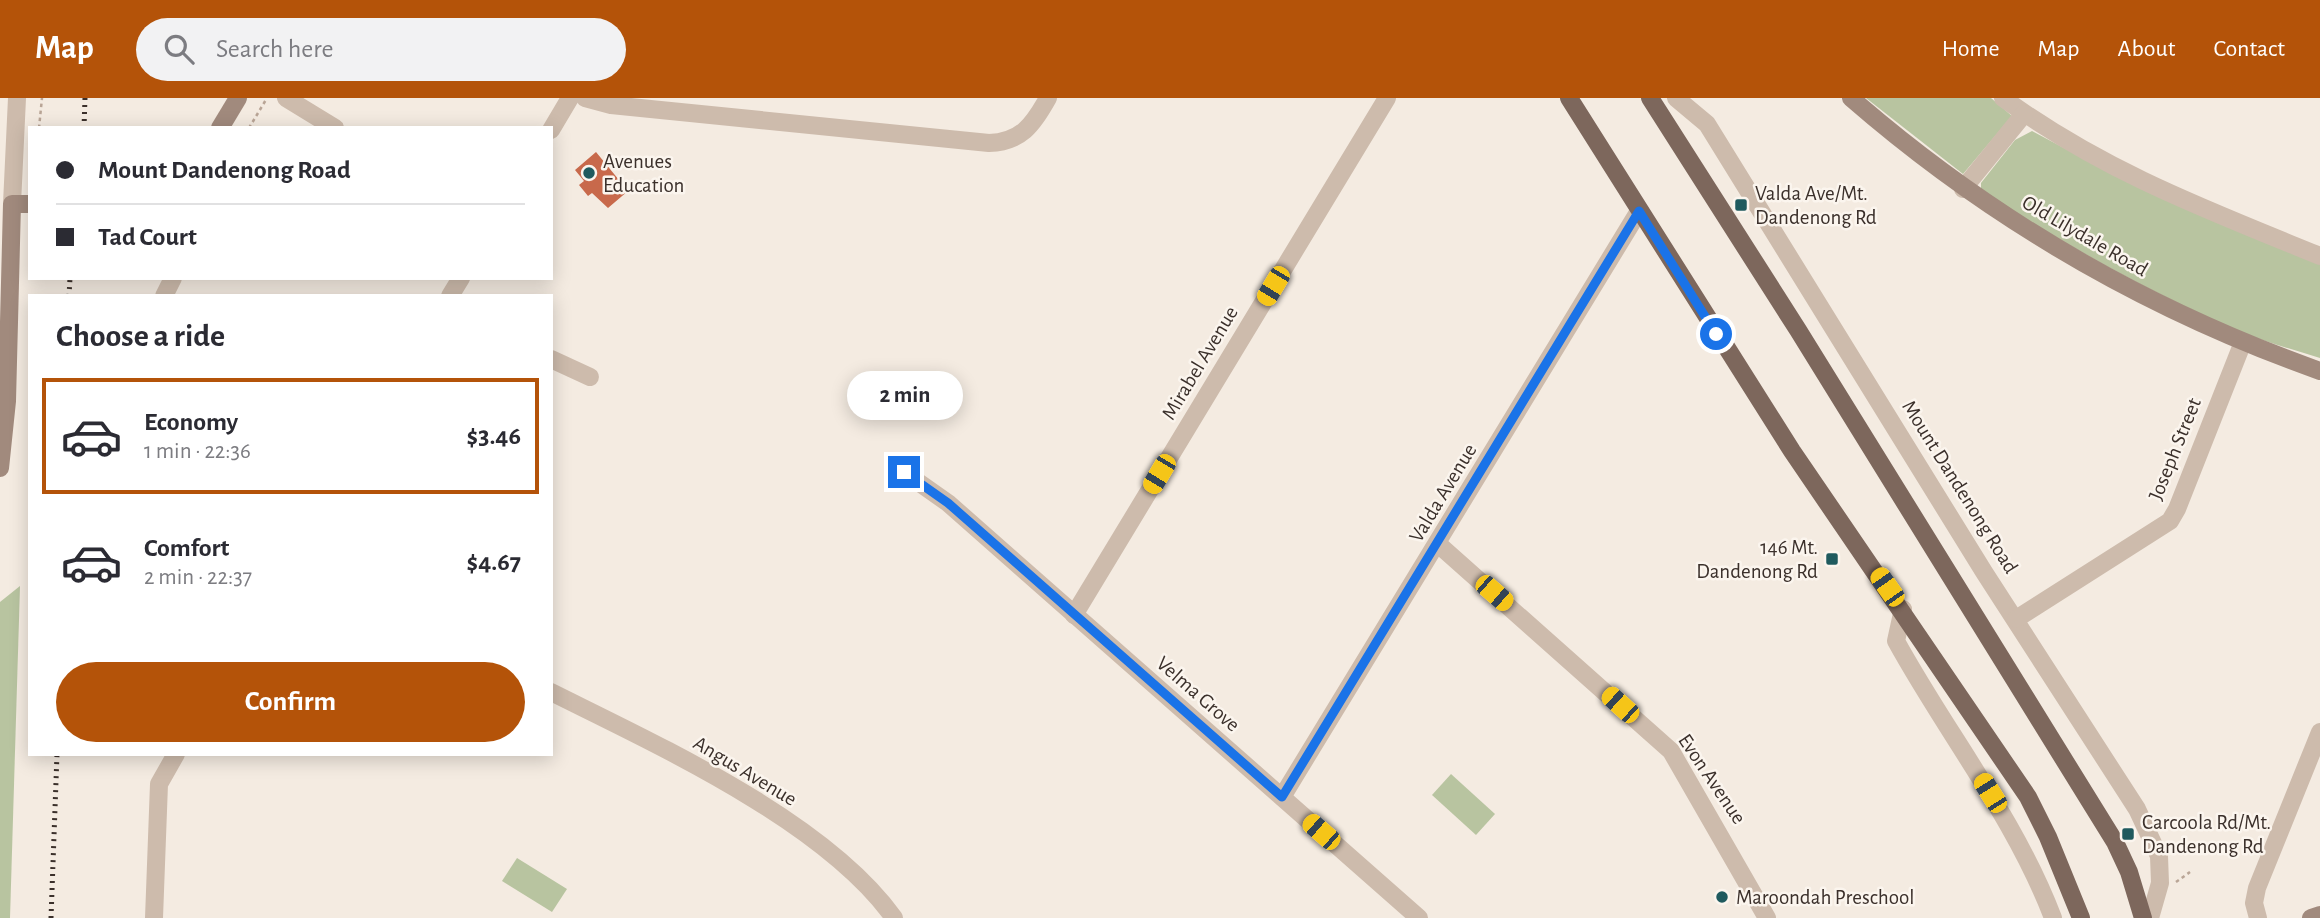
<!DOCTYPE html>
<meta charset="utf-8">
<style>
body{margin:0;font-family:"Alegreya Sans",sans-serif;background:#f2f2f3;color:#2b2b33;height:100vh;display:flex;flex-direction:column;font-size:26px;white-space:nowrap}
*{box-sizing:border-box;margin:0}
p{font-size:23px;color:#7c7c81}
.icon{flex:none;width:38px;height:38px;fill:none;stroke:currentColor;stroke-width:2;stroke-linecap:round;stroke-linejoin:round}
.map{position:relative;flex:1;overflow:hidden}
.side{position:absolute;left:28px;top:196px;width:525px;height:462px;display:flex;flex-direction:column;background:#fff;border-radius:0px;box-shadow:0 4px 18px #0003}
.side>*{flex:none}
.top-card{position:absolute;left:28px;top:28px;width:525px;height:154px;border-radius:0px;box-shadow:0 4px 18px #0003;display:grid;align-content:center;height:154px;padding:0 28px;background:#fff}
.end{position:absolute;width:32px;height:32px;margin:-16px;border:9px solid #1a73e8;background:#fff;box-shadow:0 0 0 4px #fff}
.from{border-radius:50%}
.bubble{position:absolute;height:49px;border-radius:24px;background:#fff;box-shadow:0 4px 18px #0003;font-size:23px;font-weight:700;line-height:49px;text-align:center}
.car{position:absolute;width:21px;height:42px;margin:-21px -10px;border-radius:9px;box-shadow:0 0 5px 2px #0007;background:linear-gradient(#f5c518 24%,#345 0 40%,#f5c518 0 76%,#345 0 86%,#f5c518 0)}
.top-card b{display:flex;align-items:center;gap:24px;height:66px;font-size:26px}
.top-card b+b{border-top:2px solid #e1e1e2}
.top-card i{width:18px;height:18px;background:#2b2b33}
ul{padding:0;list-style:none}
li{display:flex;align-items:center;gap:21px;height:116px;margin:0 14px 10px;padding:0 14px;border:4px solid transparent;border-radius:0px}
li div{flex:1}
li b{display:block;font-size:26px}
li em{font-style:normal;font-weight:700}
li.current{border-color:#b45309}
li>.icon{width:63px;height:63px;stroke-width:1.5}
h2{padding:0 28px;font-size:32px;line-height:84px}
.action{display:flex;gap:14px;margin-top:auto;padding:14px 28px}
.action a{flex:1;height:80px;border-radius:42px;background:#b45309;color:#fff;font-size:28px;font-weight:700;line-height:80px;text-align:center}
header{display:flex;align-items:center;gap:42px;box-sizing:border-box;height:98px;padding:0 35px;background:#b45309;color:#fff}
header strong{font-size:33px}
nav{display:flex;gap:38px;margin-inline-start:auto;font-size:24px}
.search{width:490px;height:63px;background:#f2f2f3;display:flex;align-items:center;gap:18px;box-sizing:border-box;padding:0 24px;border-radius:38px;color:#7c7c81;font-size:26px}
.map>svg:first-child{display:block}
.green{fill:#b8c4a0}
.building{fill:#c8694b}
.lines{fill:none;stroke-linecap:round;stroke-linejoin:round}
.path{stroke:#b9a596;stroke-width:2.5;stroke-dasharray:3.5 3.5;stroke-linecap:butt}
.street{stroke:#cdbbac;stroke-width:18}
.secondary{stroke:#a18a7d;stroke-width:18}
.primary{stroke:#7d675c;stroke-width:18}
.rail{stroke:#3b302b;stroke-width:5;stroke-dasharray:2 5;stroke-linecap:butt}
.route{stroke:#1a73e8;stroke-width:9}
.poi-dot{fill:#1f5a5e;stroke:#fbf5ee;stroke-width:2.5}
.labels{text-anchor:middle;dominant-baseline:central;stroke-width:5;stroke-linejoin:round;paint-order:stroke}
.poi-label{font-size:21px;fill:#3b302b;stroke:#fbf5ee;text-anchor:start}
.street-label{font-size:21px;fill:#3b302b;stroke:#fbf5ee}
</style>
<header>
<strong>Map</strong>
<div class="search"><svg class="icon" aria-label="search" viewBox="0 0 24 24"><circle cx="10" cy="10" r="6"/><path d="M15 15l6 6"/></svg>Search here</div>
<nav><a>Home</a><a>Map</a><a>About</a><a>Contact</a></nav>
</header>
<div class="map">
<svg width="2320" height="820" viewBox="0 0 2320 820">
<rect width="100%" height="100%" fill="#f4ebe1"/>
<g class="green">
<path d="M1866 0H1991L2012 18 1963 76Z"/>
<path d="M2032 33 2111 75 2320 166V260C2295 252 2268 245 2244 235 2153 197 2064 146 1981 93V85L2015 42Z"/>
<path d="M20 488 10 820H0V504Z"/>
<path d="M1451 676 1495 716 1476 737 1432 697Z"/>
<path d="M517 760 567 791 552 814 502 783Z"/>
</g>
<path class="building" d="M596 54 628 93 608 110 592 95 588 98 579 87 584 83 575 72Z"/>
<g class="lines">
<g class="path">
<path d="M39 30 42 0"/>
<path d="M249 30 267 0"/>
<path d="M2176 784 2190 774"/>
</g>
<g class="street">
<path d="M286 0 335 30"/>
<path d="M585 0 611 7 989 45C1021 44 1033 27 1048 0"/>
<path d="M1676 0 1707 26 1984 474 2137 711 2159 758 2160 785 2150 820"/>
<path d="M2003 0C2103 73 2207 112 2320 158"/>
<path d="M551 32 570 0"/>
<path d="M1963 91 2024 16"/>
<path d="M12 106 17 0"/>
<path d="M164 198 173 180"/>
<path d="M450 198 461 180"/>
<path d="M551 261 590 279"/>
<path d="M904 374 948 405 1419 820"/>
<path d="M1438 446 1671 653 1767 820"/>
<path d="M1903 511 1896 543C1947 636 2015 720 2053 820"/>
<path d="M1074 517 1387 0"/>
<path d="M2016 521 2170 423 2177 411 2243 244"/>
<path d="M551 594C657 647 825 723 894 820"/>
<path d="M1282 699 1639 113"/>
<path d="M154 820 159 686 176 656"/>
<path d="M2258 820 2254 805 2257 790 2320 634"/>
</g>
<g class="secondary">
<path d="M1851 0C1989 120 2148 212 2320 273"/>
<path d="M220 30 238 0"/>
<path d="M0 370 7 303 12 106H30"/>
<path d="M2311 820 2320 817"/>
</g>
<g class="primary">
<path d="M1569 0 1792 353 2028 699 2048 739 2081 820"/>
<path d="M1650 0 1798 232 2115 744 2129 774 2143 820"/>
</g>
<g class="rail">
<path d="M84 30 85 0"/>
<path d="M69 198 70 180"/>
<path d="M51 820 57 656"/>
</g>
</g>
<g class="lines">
<path class="route" d="M904 374 948 405 1282 699 1639 113 1716 236"/>
</g>
<g class="poi-dot">
<circle cx="589" cy="75" r="7"/>
<rect x="1734" y="100" width="14" height="14" rx="3.5"/>
<rect x="1825" y="454" width="14" height="14" rx="3.5"/>
<rect x="2121" y="729" width="14" height="14" rx="3.5"/>
<circle cx="1722" cy="799" r="7"/>
</g>
<g class="labels">
<g class="poi-label">
<text x="603" y="63">Avenues<tspan x="603" dy="24">Education</tspan></text>
<text x="1755" y="95">Valda Ave/Mt.<tspan x="1755" dy="24">Dandenong Rd</tspan></text>
<text x="1818" y="449" text-anchor="end">146 Mt.<tspan x="1818" dy="24">Dandenong Rd</tspan></text>
<text x="2142" y="724">Carcoola Rd/Mt.<tspan x="2142" dy="24">Dandenong Rd</tspan></text>
<text x="1736" y="799">Maroondah Preschool</text>
</g>
<g class="street-label">
<text transform="translate(2085 138) rotate(30)">Old Lilydale Road</text>
<text transform="translate(1200 265) rotate(-59)">Mirabel Avenue</text>
<text transform="translate(2175 351) rotate(-68)">Joseph Street</text>
<text transform="translate(1960 389) rotate(58)">Mount Dandenong Road</text>
<text transform="translate(1443 395) rotate(-59)">Valda Avenue</text>
<text transform="translate(1198 596) rotate(41)">Velma Grove</text>
<text transform="translate(745 673) rotate(31)">Angus Avenue</text>
<text transform="translate(1712 681) rotate(56)">Evon Avenue</text>
</g>
</g>
</svg>
<i class="end from" style="left:1716px;top:236px"></i>
<i class="end" style="left:904px;top:374px"></i>
<div class="bubble" style="left:847px;top:273px;width:116px">2 min</div>
<i class="car" style="left:1273px;top:188px;rotate:211deg"></i>
<i class="car" style="left:1159px;top:376px;rotate:211deg"></i>
<i class="car" style="left:1887px;top:489px;rotate:325deg"></i>
<i class="car" style="left:1494px;top:495px;rotate:131deg"></i>
<i class="car" style="left:1620px;top:607px;rotate:312deg"></i>
<i class="car" style="left:1990px;top:695px;rotate:328deg"></i>
<i class="car" style="left:1321px;top:734px;rotate:311deg"></i>
<div class="top-card">
<b><i class="from"></i>Mount Dandenong Road</b>
<b><i></i>Tad Court</b>
</div>
<section class="side">
<h2>Choose a ride</h2>
<ul>
<li class="current"><svg class="icon" aria-label="car" viewBox="0 0 24 24"><path d="M5 17H2v-5l4-1 3-4h7l3 4 3 1v5h-3M9 17h6M6 11h13"/><circle cx="7" cy="17" r="2"/><circle cx="17" cy="17" r="2"/></svg><div><b>Economy</b><p>1 min · 22:36</p></div><em>$3.46</em></li>
<li><svg class="icon" aria-label="car" viewBox="0 0 24 24"><path d="M5 17H2v-5l4-1 3-4h7l3 4 3 1v5h-3M9 17h6M6 11h13"/><circle cx="7" cy="17" r="2"/><circle cx="17" cy="17" r="2"/></svg><div><b>Comfort</b><p>2 min · 22:37</p></div><em>$4.67</em></li>
</ul>
<div class="action"><a>Confirm</a></div>
</section>
</div>
